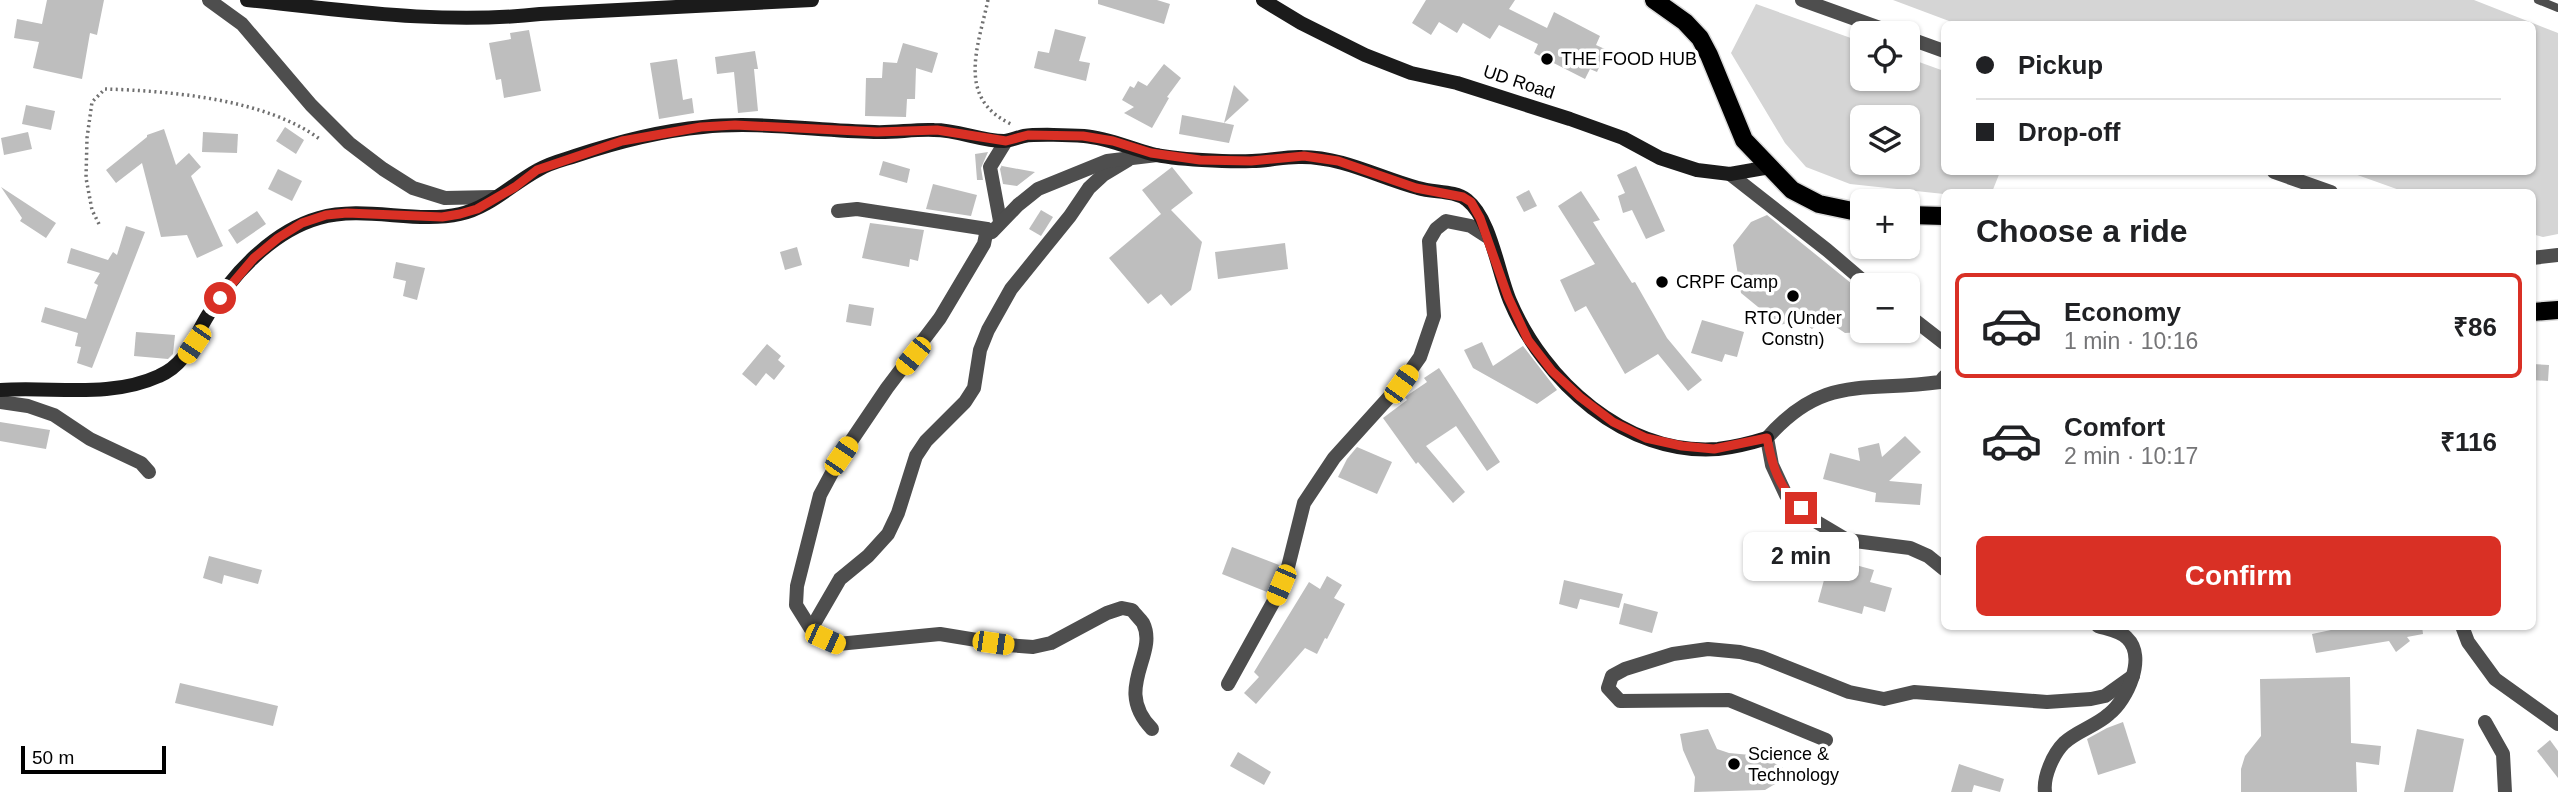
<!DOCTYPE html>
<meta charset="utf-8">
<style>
body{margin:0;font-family:Arial,sans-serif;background:#f2f2f2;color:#202124;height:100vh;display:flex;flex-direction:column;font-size:26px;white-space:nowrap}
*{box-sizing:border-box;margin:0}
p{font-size:23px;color:#757577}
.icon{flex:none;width:38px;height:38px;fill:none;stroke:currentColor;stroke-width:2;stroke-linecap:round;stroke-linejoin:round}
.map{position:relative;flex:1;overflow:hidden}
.side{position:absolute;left:1941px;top:189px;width:595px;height:441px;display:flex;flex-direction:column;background:#fff;border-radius:10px;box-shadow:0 2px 5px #0004}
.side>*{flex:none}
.hud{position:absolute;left:1941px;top:21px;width:595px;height:154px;border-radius:10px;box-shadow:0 2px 5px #0004;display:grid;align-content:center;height:154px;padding:0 35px;background:#fff}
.fabs{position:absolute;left:1850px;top:21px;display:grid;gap:14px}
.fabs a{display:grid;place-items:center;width:70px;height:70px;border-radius:10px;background:#fff;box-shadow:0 2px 5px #0004;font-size:35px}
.scale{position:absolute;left:21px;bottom:18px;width:145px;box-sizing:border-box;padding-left:7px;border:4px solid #000;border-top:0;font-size:19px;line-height:24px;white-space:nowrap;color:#000;-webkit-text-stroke:5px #fff;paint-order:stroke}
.end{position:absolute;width:32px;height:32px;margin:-16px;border:9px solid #d93025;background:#fff;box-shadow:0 0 0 4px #fff}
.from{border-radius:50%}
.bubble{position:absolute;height:49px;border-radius:10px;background:#fff;box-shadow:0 2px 5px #0004;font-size:23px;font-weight:700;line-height:49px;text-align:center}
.car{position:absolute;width:21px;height:42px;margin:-21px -10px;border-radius:9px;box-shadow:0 0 5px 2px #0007;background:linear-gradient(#f5c518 24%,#345 0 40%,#f5c518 0 76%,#345 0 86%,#f5c518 0)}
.hud b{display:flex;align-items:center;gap:24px;height:66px;font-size:26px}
.hud b+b{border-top:2px solid #e0e0e0}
.hud i{width:18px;height:18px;background:#202124}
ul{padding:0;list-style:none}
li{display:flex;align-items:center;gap:21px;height:105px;margin:0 14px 10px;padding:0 21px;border:4px solid transparent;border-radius:10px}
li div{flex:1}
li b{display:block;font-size:26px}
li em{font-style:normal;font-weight:700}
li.current{border-color:#d93025}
li>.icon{width:63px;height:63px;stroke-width:1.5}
h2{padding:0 35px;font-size:32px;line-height:84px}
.primary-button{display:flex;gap:14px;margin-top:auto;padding:14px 35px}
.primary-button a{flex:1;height:80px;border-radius:10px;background:#d93025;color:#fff;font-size:28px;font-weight:700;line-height:80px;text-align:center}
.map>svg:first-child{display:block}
.green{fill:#d5d5d5;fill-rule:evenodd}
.building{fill:#bebebe}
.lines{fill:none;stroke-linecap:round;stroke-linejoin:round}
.primary-casing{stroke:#dbdbdb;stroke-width:21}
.path{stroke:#707070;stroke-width:3.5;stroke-dasharray:2 3.5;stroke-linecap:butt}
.service{stroke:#4e4e4e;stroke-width:8}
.minor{stroke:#4e4e4e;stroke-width:14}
.tertiary{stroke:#4e4e4e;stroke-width:14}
.secondary{stroke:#1b1b1b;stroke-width:14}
.primary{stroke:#000;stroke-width:18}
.route{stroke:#d93025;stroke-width:9}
.poi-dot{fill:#000;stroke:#fff;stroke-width:2.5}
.labels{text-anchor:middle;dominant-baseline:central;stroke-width:7;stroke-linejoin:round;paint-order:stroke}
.poi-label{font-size:18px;fill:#000;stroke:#fff;text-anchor:start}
.street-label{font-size:18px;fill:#000;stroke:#fff}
</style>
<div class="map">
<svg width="2558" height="792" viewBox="0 0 2558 792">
<rect width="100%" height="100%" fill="#fff"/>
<g class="green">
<path d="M1893 0H2474L2558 33V234L2543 237 2532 234V192H2405L2349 172H2532V24H1957Z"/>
<path d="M1756 4 1862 42V79H1908V58L1944 71V172H2000L1992 192 1944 194 1850 184 1806 167 1785 143 1731 53ZM1862 117H1908V163H1862Z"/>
</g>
<g class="building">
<path d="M47 0H104L97 35 90 33 82 79 33 68 39 42 14 38 17 19 42 24Z"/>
<path d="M1098 0H1157L1170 4 1164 24 1098 4Z"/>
<path d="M1426 0H1515L1509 9 1547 28 1554 12 1600 36 1596 45 1607 50 1597 72 1590 69 1585 79 1534 53 1538 44 1499 25 1490 39 1463 23 1457 33 1439 22 1431 35 1412 23Z"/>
<path d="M1055 29 1086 37 1079 61 1090 63 1086 81 1034 68 1038 51 1049 53Z"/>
<path d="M529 30 541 91 504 98 501 79 496 80 489 43 511 39 510 33Z"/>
<path d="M903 43 938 53 932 73 916 68 915 99H907L906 117 865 116 866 78H882L883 62 897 63Z"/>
<path d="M755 51 758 69H754L758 111 738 113 734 72 717 74 715 57Z"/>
<path d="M677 59 683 100 692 98 694 113 659 119 650 63Z"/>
<path d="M1164 64 1181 78 1167 97 1169 98 1152 128 1124 113 1134 107 1122 100 1130 86 1134 88 1138 81 1147 86Z"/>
<path d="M1234 85 1249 100 1224 123 1234 125 1229 143 1179 134 1182 115 1224 123Z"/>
<path d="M26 105 55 111 51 130 22 124Z"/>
<path d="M285 127 304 140 296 154 276 141Z"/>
<path d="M164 129 176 165 189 153 201 167 191 176 223 246 197 258 187 235 161 237 142 163 116 183 106 170 147 137V135Z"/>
<path d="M28 132 32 149 4 155 1 138Z"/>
<path d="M203 132 238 134 237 153 202 152Z"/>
<path d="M988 152 981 168 983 180H977L975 154Z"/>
<path d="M883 161 910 169 907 183 879 175Z"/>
<path d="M1002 165V166L1035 172 1017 186 1003 184 1000 169Z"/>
<path d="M1636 166 1665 231 1646 239 1632 210 1623 213 1618 196 1625 193 1617 175Z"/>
<path d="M1172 167 1193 193 1171 210 1202 242 1191 290 1171 306 1161 294 1148 304 1109 258 1161 214 1142 190Z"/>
<path d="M278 169 302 181 292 201 268 189Z"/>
<path d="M933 184 977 195 971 216 926 209Z"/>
<path d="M1 187 56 223 46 238 20 221 22 218Z"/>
<path d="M1529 190 1537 206 1524 212 1516 197Z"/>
<path d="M1581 191 1600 220 1593 222 1632 283 1635 282 1667 338 1702 380 1688 391 1658 354 1625 374 1586 306 1575 312 1560 280 1595 264 1558 206Z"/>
<path d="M1041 210 1053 217 1041 236 1029 229Z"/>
<path d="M257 211 266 224 237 244 228 230Z"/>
<path d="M1767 215 1862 292V332L1845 333 1823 318 1812 329 1799 320 1780 325 1741 293 1733 245 1751 222Z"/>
<path d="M870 223 924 230 918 261 910 259 909 267 862 258Z"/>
<path d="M126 226 145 232 92 368 77 363 81 347 75 346 78 333 41 322 45 307 86 319 98 285 94 283 100 273 67 263 71 248 108 260 113 252 117 255Z"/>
<path d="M1285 243 1288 269 1218 279 1215 252Z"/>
<path d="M797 247 802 265 785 270 780 252Z"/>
<path d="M396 262 425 268 417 300 403 296 406 281 393 278Z"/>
<path d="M849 304 874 308 871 326 846 322Z"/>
<path d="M1702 320 1744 332 1737 357 1725 354 1722 362 1691 353Z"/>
<path d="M136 332 175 335 173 354 168 359 134 356Z"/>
<path d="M1482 342 1493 366 1523 346 1557 390 1537 404 1473 368 1464 350Z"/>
<path d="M767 344 781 356 778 360 785 366 774 380 766 373 756 386 742 374Z"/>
<path d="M2532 364 2549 365 2548 381 2532 380Z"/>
<path d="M1439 368 1500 462 1487 471 1456 426 1426 446 1465 492 1453 503 1418 462 1416 464 1383 418 1407 400 1405 397 1427 382 1424 378Z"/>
<path d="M0 422 50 430 46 449 0 441Z"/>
<path d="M1905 436 1921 452 1889 481 1922 484 1920 505 1875 502 1876 493 1823 479 1830 453 1860 461 1858 448 1879 443 1882 457Z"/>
<path d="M1357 447 1392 462 1377 494 1338 477 1347 459Z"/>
<path d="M1232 547 1279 565 1267 592 1222 574Z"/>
<path d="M209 556 262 570 258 584 224 575 222 584 203 578Z"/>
<path d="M1830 558 1874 570 1870 582 1892 588 1885 612 1864 606 1862 614 1818 602Z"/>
<path d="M1327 576 1342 585 1334 598 1345 604 1327 639 1325 638 1317 654 1305 648 1256 704 1244 693 1259 677 1254 672 1309 582 1320 589Z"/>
<path d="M1564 580 1623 594 1619 608 1580 599 1577 609 1559 604Z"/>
<path d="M1624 603 1658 612 1652 633 1619 624Z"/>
<path d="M2350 626H2422L2423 634 2407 637 2410 641 2396 652 2389 641 2316 653 2312 634Z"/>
<path d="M2350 677 2351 743 2381 746 2379 765 2356 762 2357 792H2241V769L2245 756 2261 736 2260 679Z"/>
<path d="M180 683 278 706 273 726 175 703Z"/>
<path d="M2123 722 2136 763 2098 775 2087 739 2107 728Z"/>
<path d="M1708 729 1717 749 1729 753 1761 756 1785 769 1775 784 1765 790 1694 792 1695 777 1683 750 1680 734Z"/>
<path d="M2417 729 2464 739 2453 792H2404Z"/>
<path d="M2550 740 2558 751V778L2537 751Z"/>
<path d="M1238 752 1271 772 1264 785 1230 766Z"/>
<path d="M1959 764 2004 779 2000 792 1974 785 1972 792H1951Z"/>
</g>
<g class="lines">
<g class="primary-casing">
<g id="primary">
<path d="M1654 0 1685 22 1700 38 1709 55 1744 140 1792 190 1819 204 1862 213"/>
<path d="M1908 215 1944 216"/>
<path d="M2532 312 2558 310"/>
</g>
</g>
<g class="path">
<path d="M988 0C978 47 956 98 1011 124"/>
<path d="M99 224 92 210 86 178 87 138 92 102 105 89C171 91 267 99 321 140"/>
</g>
<path class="service" d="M2538 0 2558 8"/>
<g class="minor">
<path d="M1802 0 1894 33"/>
<path d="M1908 38 1944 51"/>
<path d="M2274 172 2331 192"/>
<path d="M1730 174 1827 250 1868 285"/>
<path d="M838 211 857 209 987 229"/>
<path d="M1000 221 990 167 1006 141"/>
<path d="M2532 258 2558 255"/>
<path d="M1908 315 1944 343"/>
<path d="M1944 377 1940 382C1865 393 1824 373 1767 438L1772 465 1786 495 1815 521 1847 540 1910 548 1928 556 1944 569"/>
<path d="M2462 626 2468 642 2495 679 2558 724"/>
<path d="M811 629 840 579 868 556 888 534 898 513 916 456 926 441 965 402 974 388 980 350 988 330 1011 289 1070 216 1089 188 1103 175 1128 160"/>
<path d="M1228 684 1275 599 1287 571 1304 503 1334 458 1401 384 1420 357 1434 316 1429 241 1436 229 1446 221 1471 226 1488 237"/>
<path d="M2485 722 2503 754 2505 792"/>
<path d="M1152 729C1112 688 1159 655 1143 623 1140 619 1135 614 1132 610L1122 608 1107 613 1051 643 1033 647 1007 645 940 634 838 644 811 629 796 605 797 586 820 495 841 456 887 388 940 318 984 244 987 229 992 232 1018 205 1038 189 1107 161 1157 155"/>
<path d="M1826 740 1729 700 1620 701 1608 688 1612 676 1625 669 1673 654 1708 649 1740 652 1761 657 1849 692 1884 699 1914 692 2047 702 2091 699 2105 696 2133 676"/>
<path d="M2045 792C2043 777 2053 754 2064 743 2077 731 2096 726 2109 714 2127 700 2147 657 2127 638 2120 631 2107 629 2098 626"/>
</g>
<g class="tertiary">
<path d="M209 0 242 24 311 105 349 143 383 169 413 188 445 198 494 197"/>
<path d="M0 402 28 406 54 415 90 439 141 463 149 472"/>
</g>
<g class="secondary">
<path d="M247 0C344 10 442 25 540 14L812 0"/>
<path d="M1263 0 1301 23 1365 55 1411 73 1457 83 1570 119 1623 138 1660 158 1697 170 1730 174 1770 167"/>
<path d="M0 390C53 386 109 399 159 376 187 364 193 339 208 315 232 274 273 231 319 218 364 205 415 224 460 214 489 208 512 184 538 170 549 163 563 160 575 156 617 142 659 131 703 127 759 121 817 131 874 132 894 133 914 129 934 130 958 130 981 141 1004 141 1010 141 1018 137 1024 136 1035 134 1071 135 1084 136 1108 138 1129 148 1152 154 1168 158 1185 159 1202 160 1218 161 1236 162 1252 161 1269 161 1286 156 1302 157 1343 157 1380 178 1418 188 1434 193 1454 190 1467 200 1491 219 1498 273 1510 301 1544 381 1625 456 1718 449 1735 447 1751 443 1767 438"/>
</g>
<use href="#primary" class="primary"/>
</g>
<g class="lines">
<path class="route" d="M220 298 254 258 278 238 302 223 326 215 347 213 442 217 460 214 477 209 515 187 537 170 622 141 701 127 735 125 877 132 937 130 1006 141 1028 135 1083 136 1113 141 1151 153 1200 160 1251 161 1304 156 1338 161 1416 188 1463 197 1471 202 1480 218 1508 297 1528 340 1552 371 1580 397 1613 422 1646 438 1682 446 1714 449 1767 438C1772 466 1779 488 1801 508"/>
</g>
<g class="poi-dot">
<circle cx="1547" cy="59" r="7"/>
<circle cx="1662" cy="282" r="7"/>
<circle cx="1793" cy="296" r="7"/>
<circle cx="1734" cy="764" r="7"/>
</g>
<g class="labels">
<g class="poi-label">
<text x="1561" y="59">THE FOOD HUB</text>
<text x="1676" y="282">CRPF Camp</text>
<text x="1793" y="318" text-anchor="middle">RTO (Under<tspan x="1793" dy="21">Constn)</tspan></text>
<text x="1748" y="754">Science &amp;<tspan x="1748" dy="21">Technology</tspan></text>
</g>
<g class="street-label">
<text transform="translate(1519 82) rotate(18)">UD Road</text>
</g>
</g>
</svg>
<div class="fabs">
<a><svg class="icon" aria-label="locate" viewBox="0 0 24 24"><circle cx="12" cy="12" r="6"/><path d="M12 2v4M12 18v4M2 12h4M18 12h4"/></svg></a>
<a><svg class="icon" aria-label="layers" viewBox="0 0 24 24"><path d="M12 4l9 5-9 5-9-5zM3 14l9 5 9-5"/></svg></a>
<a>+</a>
<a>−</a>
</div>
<div class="scale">50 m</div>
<i class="end from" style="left:220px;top:298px"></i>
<i class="end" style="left:1801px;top:508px"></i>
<div class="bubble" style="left:1743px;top:532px;width:116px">2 min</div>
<i class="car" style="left:194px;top:344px;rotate:214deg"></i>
<i class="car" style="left:913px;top:356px;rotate:219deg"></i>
<i class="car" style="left:1401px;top:384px;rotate:36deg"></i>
<i class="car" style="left:841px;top:456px;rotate:34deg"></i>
<i class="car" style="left:1281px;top:585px;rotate:203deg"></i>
<i class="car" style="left:825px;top:639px;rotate:114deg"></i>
<i class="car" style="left:993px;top:643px;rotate:98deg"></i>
<div class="hud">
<b><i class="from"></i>Pickup</b>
<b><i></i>Drop-off</b>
</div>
<section class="side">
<h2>Choose a ride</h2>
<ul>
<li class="current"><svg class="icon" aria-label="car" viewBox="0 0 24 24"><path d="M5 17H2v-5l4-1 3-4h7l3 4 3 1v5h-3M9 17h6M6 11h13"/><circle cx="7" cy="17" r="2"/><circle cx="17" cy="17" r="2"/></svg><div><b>Economy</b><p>1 min · 10:16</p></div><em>₹86</em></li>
<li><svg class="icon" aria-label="car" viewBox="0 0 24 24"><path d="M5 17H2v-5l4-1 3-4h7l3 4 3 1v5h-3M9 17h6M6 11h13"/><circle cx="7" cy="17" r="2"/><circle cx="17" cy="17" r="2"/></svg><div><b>Comfort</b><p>2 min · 10:17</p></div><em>₹116</em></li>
</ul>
<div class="primary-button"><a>Confirm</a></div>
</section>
</div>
